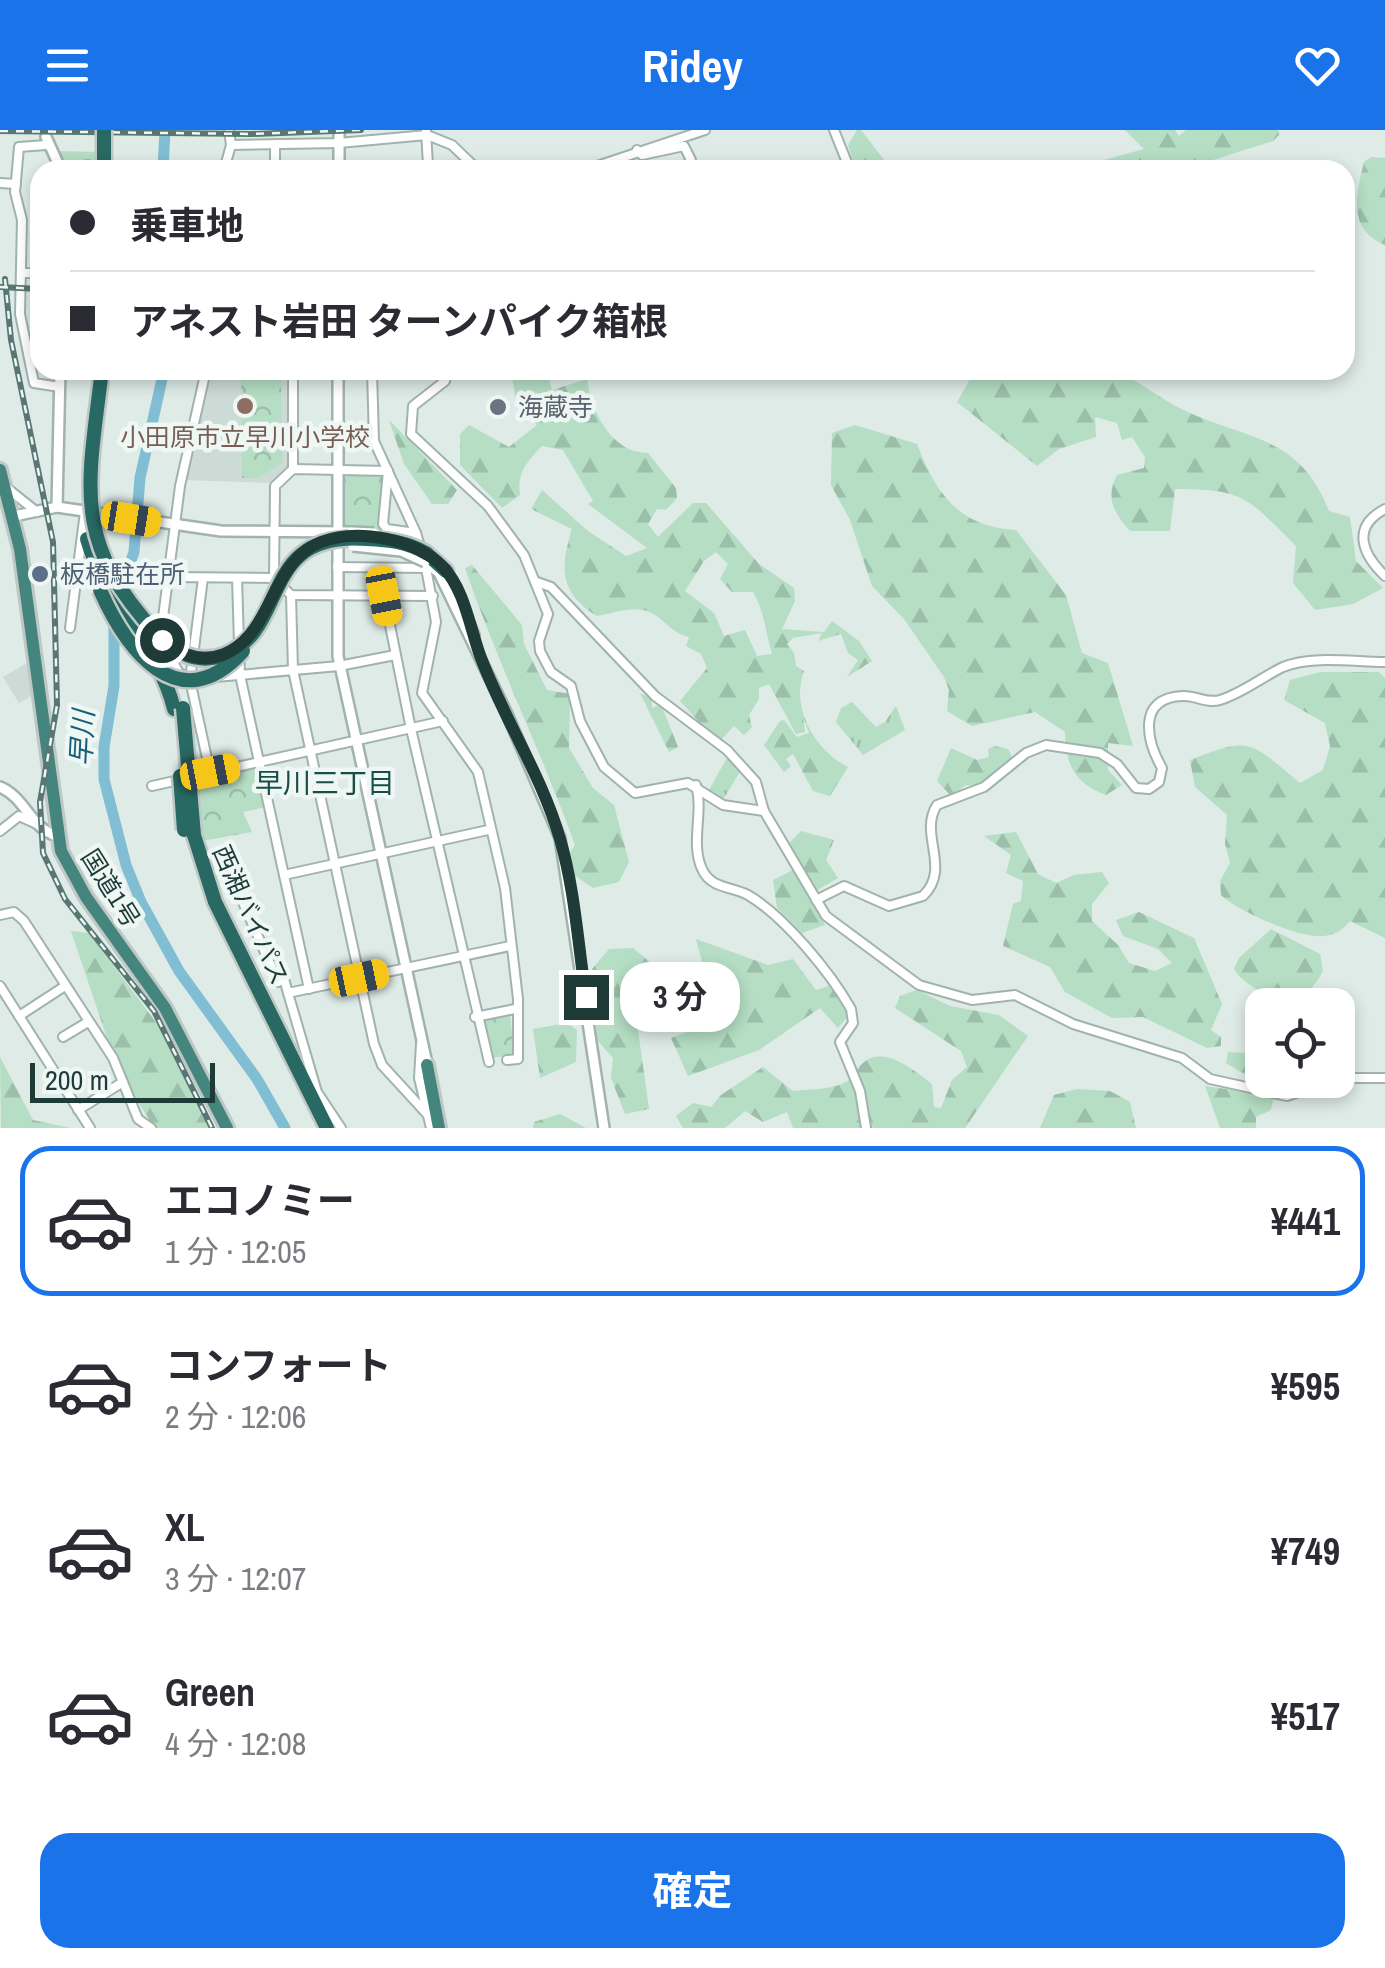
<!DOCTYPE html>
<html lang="ja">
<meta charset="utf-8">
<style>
body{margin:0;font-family:"Archivo Narrow","Noto Sans JP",sans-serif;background:#f2f2f3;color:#2b2b33;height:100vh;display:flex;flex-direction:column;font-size:38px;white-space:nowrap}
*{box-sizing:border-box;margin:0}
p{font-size:32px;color:#7c7c81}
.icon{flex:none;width:55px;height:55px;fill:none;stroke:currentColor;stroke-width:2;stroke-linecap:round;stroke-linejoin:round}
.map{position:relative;height:998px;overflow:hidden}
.panel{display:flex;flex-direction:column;background:#fff;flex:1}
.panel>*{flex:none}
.top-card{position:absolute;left:30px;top:30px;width:1325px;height:220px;border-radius:30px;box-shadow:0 5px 15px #0003;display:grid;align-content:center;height:220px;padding:0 40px;background:#fff}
.tools{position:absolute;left:1245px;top:858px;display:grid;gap:20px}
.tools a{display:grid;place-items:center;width:110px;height:110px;border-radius:20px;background:#fff;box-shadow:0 5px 15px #0003;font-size:50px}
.scale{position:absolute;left:30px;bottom:25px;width:185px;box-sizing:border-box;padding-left:10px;border:5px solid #1e3b37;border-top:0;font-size:28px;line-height:35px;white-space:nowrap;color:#1e3b37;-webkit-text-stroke:8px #eef7f4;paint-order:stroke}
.end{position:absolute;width:45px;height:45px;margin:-22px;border:12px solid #1e3b37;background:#fff;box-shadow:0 0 0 5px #fff}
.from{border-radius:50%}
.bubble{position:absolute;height:70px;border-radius:30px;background:#fff;box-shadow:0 5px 15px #0003;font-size:32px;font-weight:700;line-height:70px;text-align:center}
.car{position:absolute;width:30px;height:60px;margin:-30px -15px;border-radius:12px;box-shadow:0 0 8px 2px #0007;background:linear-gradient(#f5c518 24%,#345 0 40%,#f5c518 0 76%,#345 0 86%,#f5c518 0)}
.top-card b{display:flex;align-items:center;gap:35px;height:95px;font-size:38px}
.top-card b+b{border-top:2px solid #e1e1e2}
.top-card i{width:25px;height:25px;background:#2b2b33}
ul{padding:18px 0 0;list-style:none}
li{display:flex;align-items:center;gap:30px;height:150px;margin:0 20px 15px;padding:0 20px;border:5px solid transparent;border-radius:30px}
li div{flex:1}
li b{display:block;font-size:38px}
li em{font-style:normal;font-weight:700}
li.active{border-color:#1a73e8}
li>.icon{width:90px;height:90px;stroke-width:1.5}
.cta{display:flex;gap:20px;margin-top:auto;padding:20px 40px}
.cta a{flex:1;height:115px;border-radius:30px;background:#1a73e8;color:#fff;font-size:40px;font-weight:700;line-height:115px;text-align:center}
header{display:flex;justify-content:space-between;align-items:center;height:130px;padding:0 40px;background:#1a73e8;color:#fff;font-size:45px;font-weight:700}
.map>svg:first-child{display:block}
.built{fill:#ccdbd6}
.grass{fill:url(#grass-tufts)}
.forest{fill:url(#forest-firs);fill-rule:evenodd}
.park{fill:url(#park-crowns)}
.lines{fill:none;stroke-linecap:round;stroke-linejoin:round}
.river{stroke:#81bed4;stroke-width:11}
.minor-casing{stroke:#a1b3ae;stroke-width:12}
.tertiary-casing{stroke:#a1b3ae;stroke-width:14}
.trunk-casing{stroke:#c0c8c7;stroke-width:18}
.motorway-casing{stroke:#c0c8c7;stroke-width:19}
.minor{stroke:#fff;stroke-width:8}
.tertiary{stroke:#fff;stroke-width:9}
.trunk{stroke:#44867e;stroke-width:12}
.motorway{stroke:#286963;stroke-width:14}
.rail-casing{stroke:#587773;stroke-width:6}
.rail{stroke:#eef7f4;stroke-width:2.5;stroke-dasharray:8;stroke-linecap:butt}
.tertiary-bridge-casing{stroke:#a1b3ae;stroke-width:14;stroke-linecap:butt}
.motorway-bridge-casing{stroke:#c0c8c7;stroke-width:19;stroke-linecap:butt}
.tertiary-bridge{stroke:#fff;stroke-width:9}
.motorway-bridge{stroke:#286963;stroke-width:14}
.route{stroke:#1e3b37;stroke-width:12}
.education-dot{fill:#8d6e63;stroke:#eef7f4;stroke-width:4}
.worship-dot{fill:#6b7280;stroke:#eef7f4;stroke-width:4}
.service-dot{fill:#5c6f8a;stroke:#eef7f4;stroke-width:4}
.labels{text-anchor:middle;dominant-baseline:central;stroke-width:9;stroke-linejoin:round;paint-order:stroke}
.worship-label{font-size:25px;fill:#5b616d;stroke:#eef7f4;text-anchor:start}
.education-label{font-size:25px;fill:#785e54;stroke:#eef7f4}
.service-label{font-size:25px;fill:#4e5e75;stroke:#eef7f4;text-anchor:start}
.street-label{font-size:25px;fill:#1e3b37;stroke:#eef7f4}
.water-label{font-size:28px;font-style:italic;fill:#155e7a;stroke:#eef7f4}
.neighbourhood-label{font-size:28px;fill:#194e47;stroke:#eef7f4}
</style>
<header><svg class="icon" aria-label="menu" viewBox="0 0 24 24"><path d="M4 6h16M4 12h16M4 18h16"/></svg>Ridey<svg class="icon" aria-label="heart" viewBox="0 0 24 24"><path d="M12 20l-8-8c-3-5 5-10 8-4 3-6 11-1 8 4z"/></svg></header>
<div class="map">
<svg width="1385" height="998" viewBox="0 0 1385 998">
<defs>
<pattern id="grass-tufts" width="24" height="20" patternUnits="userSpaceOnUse" patternTransform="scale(2.5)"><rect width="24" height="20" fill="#b5dec4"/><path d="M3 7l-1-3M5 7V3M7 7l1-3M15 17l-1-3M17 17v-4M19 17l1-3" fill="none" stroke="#9bbfa9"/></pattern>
<pattern id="forest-firs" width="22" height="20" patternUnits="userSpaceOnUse" patternTransform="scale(2.5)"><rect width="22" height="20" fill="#b5dec4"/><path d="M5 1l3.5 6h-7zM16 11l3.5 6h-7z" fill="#9bbfa9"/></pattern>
<pattern id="park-crowns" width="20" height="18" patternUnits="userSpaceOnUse" patternTransform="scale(2.5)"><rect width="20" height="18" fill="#b5dec4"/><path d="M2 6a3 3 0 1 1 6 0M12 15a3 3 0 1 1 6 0" fill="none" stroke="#9bbfa9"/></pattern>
</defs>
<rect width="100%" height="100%" fill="#deebe6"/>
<g class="built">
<path d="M209 240H289V337L271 353 184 350Z"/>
<path d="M27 533 31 566 19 573 3 547Z"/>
</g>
<g class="grass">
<path d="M852 572 876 597 885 592 896 576 905 600 863 625 836 592 841 578Z"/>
<path d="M728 626 741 640 723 670 709 660Z"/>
</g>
<g class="forest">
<path d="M857 0H861L892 40H856L848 15Z"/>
<path d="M1125 0H1175L1179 6 1186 0H1278L1280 4 1273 11 1210 31 1207 40H1111L1104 30 1144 19Z"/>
<path d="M1371 27 1385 28V115C1347 100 1356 64 1364 32Z"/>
<path d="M511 240 548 245 552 260 587 249C591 281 611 323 648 323L676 358 677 368 666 380 657 379 648 394 658 407 693 373H706L759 434 794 458 795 471 782 499 824 502 832 491 859 511 872 531 847 547 858 530 848 523 841 504 818 511 822 503 793 508 787 514 794 523 796 536 804 541C790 578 815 620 848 637L830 666 813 661 793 624 786 629 791 636 784 642 764 615 780 591 784 590 797 607 809 603 803 586 805 602 796 604 769 554 759 558V569L749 585 752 597 744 605 734 596 717 614 698 600 699 592 680 571 707 538 701 524 686 516 689 507C670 503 664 487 647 481 632 476 612 483 597 486 559 463 560 437 572 399L531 379 542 360 588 401 626 426 647 418 588 374 593 371 563 320 542 316C527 332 517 342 520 365L502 378 460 335V304L469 295 509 317 537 295 515 266ZM716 422 728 434 720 449 732 462H753C765 482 765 502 772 524L757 526 745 500 724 506 714 483 685 461 704 431Z"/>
<path d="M975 240H1129L1127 246C1143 255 1158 266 1174 275 1240 311 1298 300 1329 381L1350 387 1356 431 1383 458 1353 474 1315 480 1293 453 1296 416C1247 368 1246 359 1175 359L1170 401H1130C1114 383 1105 368 1117 345L1144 338 1145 327 1132 307 1122 310 1117 293 1095 287 1096 307 1059 319 1037 336 957 272Z"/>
<path d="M389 290 457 360 448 374H432L404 334Z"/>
<path d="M855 295 917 314C936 364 959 397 1016 400L1066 465 1082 523 1108 533 1133 616 1108 613V640L1122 655 1106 665C1074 653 1066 635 1065 602L1035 582 972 596 947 581 949 560 944 547 904 489 872 456 850 390 831 355 832 303Z"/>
<path d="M472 435 522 495 524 514 547 560 570 564 569 618 593 658 614 675 629 732 619 752 593 758 574 745 569 724 575 715C541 621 497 532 465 438Z"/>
<path d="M1320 542H1379L1385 548V808L1350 791C1342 800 1336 805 1323 806 1301 809 1237 781 1221 765L1220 751 1230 733 1225 714 1227 685 1195 657 1190 630C1252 605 1250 612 1300 653L1323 640 1330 616 1325 593 1284 570 1290 550Z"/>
<path d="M640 563 652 569V578L661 574 678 617 669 622Z"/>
<path d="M995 616 1008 619 1012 627C1002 642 985 658 966 655L951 666 937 651 951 618 977 630 989 627 988 619Z"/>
<path d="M801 701 834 710 826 730 838 748 809 765 825 795 802 803 777 778 773 750 799 737 790 712Z"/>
<path d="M1016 702 1038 744 1056 753 1074 745 1102 742 1109 753 1092 774V791L1118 815 1129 833 1155 841 1172 833 1158 819 1123 806 1116 790 1139 782 1194 808 1222 874 1211 900 1221 907V916L1207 918 1143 887 1112 888 1065 862 1050 837 1003 816 1013 774 1021 771 1023 751 1006 743 1011 725 984 706Z"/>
<path d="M1271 799 1320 824 1323 841C1307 870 1289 883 1259 861 1248 853 1241 850 1234 839L1239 828Z"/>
<path d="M71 801 89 803 161 899 210 998H155L128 957 108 911Z"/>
<path d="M696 809 768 835 793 829 816 860 831 855 848 886 838 898 820 878 759 920 688 946 671 908 689 901 715 880Z"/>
<path d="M633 818 650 832 648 852 636 856 633 864 649 979 625 984 611 948 613 928 597 910 592 839 609 819Z"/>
<path d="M917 860 950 876 999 885 1028 906 965 998H793L787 982 763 992 745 981 725 998H683L676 986 693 973 711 977 721 965 763 937 793 961C810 959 833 960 848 951 854 947 857 938 863 933 884 914 915 941 932 954L934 977 941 978 952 950 967 937 961 921 895 878 900 866Z"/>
<path d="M567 893 577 900 576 932 540 948 533 899Z"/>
<path d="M1228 922 1262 924V950H1270L1267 958 1226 933Z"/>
<path d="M0 927 33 990 71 998H1Z"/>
<path d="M1205 956 1274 966 1271 980 1256 987V998H1220Z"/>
<path d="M1077 959 1110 961 1130 972 1136 998H1040L1054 965Z"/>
<path d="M560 984 586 998H533L534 992Z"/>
</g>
<g class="park">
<path d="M56 21 100 22V40H65Z"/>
<path d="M241 245H281L282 333 258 348H242Z"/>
<path d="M343 344 382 345 381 400 349 399 343 392Z"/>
<path d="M257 635 266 677 243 682 252 702 202 711 195 648Z"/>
<path d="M510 883 514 925 491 928 480 890Z"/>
</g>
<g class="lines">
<g class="river">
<path d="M163 40 165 0"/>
<path d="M119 465 134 422 140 348 164 240"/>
<path d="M114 487V556L104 617V649L126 735 141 772 179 841 257 949 285 998"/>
</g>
<g class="minor-casing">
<g id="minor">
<path d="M834 0 850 40"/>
<path d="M46 15 19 17 15 62 22 90 20 184 34 253 60 257"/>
<path d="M231 15 339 13 427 5 452 15 478 40"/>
<path d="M637 20 642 25 684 16 691 30 682 40"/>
<path d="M224 40 231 15 229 0"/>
<path d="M275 40V14"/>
<path d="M400 40 428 36 426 0"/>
<path d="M585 40 705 0"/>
<path d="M0 53 16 54"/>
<path d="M21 143H40"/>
<path d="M372 240 374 311 416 403"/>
<path d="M449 240 445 251 413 276 411 304 488 376 524 425 548 484 539 511 540 521 551 542 571 556 580 591 604 637 635 663 688 653 723 675 764 681 826 786 919 855 972 870 1015 865 1073 894 1182 928 1210 949 1287 966 1342 948H1385"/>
<path d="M293 339V240"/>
<path d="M7 358 37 382"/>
<path d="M1385 379C1351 397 1362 424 1385 446"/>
<path d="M421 420 416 403 387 399 383 394 388 341 293 339 275 356 274 448 291 465 433 466"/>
<path d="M337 437 426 438 436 492 422 563 478 642 505 758 518 869V929L507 930"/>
<path d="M383 438 384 466 411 599 489 932"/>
<path d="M168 447 274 448"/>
<path d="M203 448 190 550 210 642"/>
<path d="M237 448 240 545 309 859"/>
<path d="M537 452 551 457 655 566 727 620 756 652 764 681"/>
<path d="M291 465 293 540 374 914 382 935 427 984"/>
<path d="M70 498 85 382"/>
<path d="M186 546 179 543 167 521 169 509 162 495 180 356 206 240"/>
<path d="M216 547 339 536 395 525"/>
<path d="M696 655C704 682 690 713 702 739 711 759 731 756 748 765 784 786 830 842 851 879L853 893 840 912 860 961 866 998"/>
<path d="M152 656 443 591"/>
<path d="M0 701 19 686 37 694"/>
<path d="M284 745 488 700"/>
<path d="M242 770 278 852 284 849 288 863"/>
<path d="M816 770 844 756 889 776 923 766C952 738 918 704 937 675L984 657 1026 623 1046 615 1100 623 1117 634 1136 658 1149 659 1159 652 1162 638C1147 612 1136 568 1182 566 1196 565 1206 574 1220 570 1243 563 1262 547 1283 537 1312 525 1354 532 1385 532"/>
<path d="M0 785 14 782 24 791 113 928 138 989 151 998"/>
<path d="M0 856 90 998"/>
<path d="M19 886 65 856"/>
<path d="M475 887 515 879"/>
<path d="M63 907 88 892"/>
<path d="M421 914 419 948 431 998"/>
<path d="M78 980 123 952"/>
<path d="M341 998 317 962 288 863 510 816"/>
</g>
</g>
<g class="tertiary-casing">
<g id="tertiary">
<path d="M339 0V40"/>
<path d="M46 7 61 40"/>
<path d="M338 240V526L428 938"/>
<path d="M57 377 60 240"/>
<path d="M14 386 57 377 221 401 352 402"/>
<path d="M432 437 439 443 507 584 560 708 604 998"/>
<path d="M445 437 474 505"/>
<path d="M0 657C25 667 31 699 57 706"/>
</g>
</g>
<g class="trunk-casing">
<g id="trunk">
<path d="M0 340 20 419 61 721 86 767 165 878 227 998"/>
<path d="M427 935 439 998"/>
</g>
</g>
<g class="motorway-casing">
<g id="motorway">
<path d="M87 409C105 472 159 516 174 579"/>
<path d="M426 423 446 441"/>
<path d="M194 705 215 772 327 998"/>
</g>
</g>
<use href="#minor" class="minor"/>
<use href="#tertiary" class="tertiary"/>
<use href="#trunk" class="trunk"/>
<use href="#motorway" class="motorway"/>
<g class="rail-casing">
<g id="rail">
<path d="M0 1 251 4 361 0"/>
<path d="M5 149 11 210 53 412 57 575 40 672 43 723 65 769 154 881 212 998"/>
<path d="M0 157 40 159"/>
</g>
</g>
<use href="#rail" class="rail"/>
<g class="tertiary-bridge-casing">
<g id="tertiary-bridge">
<path d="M352 402 374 403"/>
<path d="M353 416 401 421 425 432"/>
</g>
</g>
<g class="motorway-bridge-casing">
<g id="motorway-bridge">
<path d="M104 40V0"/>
<path d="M102 240C88 356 71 411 156 503 174 523 198 535 224 525 291 499 257 400 367 409 389 410 407 412 426 423"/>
<path d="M100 460C126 519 179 592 243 521"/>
<path d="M183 578 194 705"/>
<path d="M180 646 184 700"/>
</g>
</g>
<use href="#tertiary-bridge" class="tertiary-bridge"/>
<use href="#motorway-bridge" class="motorway-bridge"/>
</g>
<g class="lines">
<path class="route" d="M162 510C181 527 207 535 231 521 274 496 272 431 321 412 358 398 416 409 443 437 465 460 470 499 481 528 504 589 542 646 560 709 575 760 578 815 586 867"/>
</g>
<circle class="education-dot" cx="245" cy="276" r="10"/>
<circle class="worship-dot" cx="498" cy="277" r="10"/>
<circle class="service-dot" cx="40" cy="444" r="10"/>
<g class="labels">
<g class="worship-label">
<text x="518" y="277">海蔵寺</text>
</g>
<g class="education-label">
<text x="245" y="307">小田原市立早川小学校</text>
</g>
<g class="service-label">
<text x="60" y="444">板橋駐在所</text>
</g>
<g class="street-label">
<text transform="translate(111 758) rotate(58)">国道1号</text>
<text transform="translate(251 785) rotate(66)">西湘バイパス</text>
</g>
<g class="water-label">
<text transform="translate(82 608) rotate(-87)">早川</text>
</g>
<g class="neighbourhood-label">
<text x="325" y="653">早川三丁目</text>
</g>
</g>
</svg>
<div class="tools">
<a><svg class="icon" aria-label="locate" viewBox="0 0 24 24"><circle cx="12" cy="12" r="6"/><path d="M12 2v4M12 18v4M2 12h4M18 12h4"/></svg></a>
</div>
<div class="scale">200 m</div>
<i class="end from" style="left:162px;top:510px"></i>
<i class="end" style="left:586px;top:867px"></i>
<div class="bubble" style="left:620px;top:832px;width:120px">3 分</div>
<i class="car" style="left:131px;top:389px;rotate:99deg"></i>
<i class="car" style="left:384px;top:466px;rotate:169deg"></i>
<i class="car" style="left:210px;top:642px;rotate:79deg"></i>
<i class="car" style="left:359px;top:848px;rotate:78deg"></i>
<div class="top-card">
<b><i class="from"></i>乗車地</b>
<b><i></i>アネスト岩田 ターンパイク箱根</b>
</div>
</div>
<section class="panel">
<ul>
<li class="active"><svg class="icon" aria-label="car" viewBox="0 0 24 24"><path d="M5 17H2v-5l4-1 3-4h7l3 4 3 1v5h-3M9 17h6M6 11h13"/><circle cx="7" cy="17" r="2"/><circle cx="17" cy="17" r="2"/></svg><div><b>エコノミー</b><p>1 分 · 12:05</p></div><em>¥441</em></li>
<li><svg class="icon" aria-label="car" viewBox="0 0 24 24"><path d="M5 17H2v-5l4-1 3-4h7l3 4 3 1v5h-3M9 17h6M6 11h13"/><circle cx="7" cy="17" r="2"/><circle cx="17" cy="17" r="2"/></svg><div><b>コンフォート</b><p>2 分 · 12:06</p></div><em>¥595</em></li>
<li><svg class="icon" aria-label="car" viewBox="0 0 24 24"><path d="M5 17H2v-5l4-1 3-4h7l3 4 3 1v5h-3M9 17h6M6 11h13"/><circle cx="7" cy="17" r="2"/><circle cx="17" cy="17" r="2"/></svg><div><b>XL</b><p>3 分 · 12:07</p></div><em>¥749</em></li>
<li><svg class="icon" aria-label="car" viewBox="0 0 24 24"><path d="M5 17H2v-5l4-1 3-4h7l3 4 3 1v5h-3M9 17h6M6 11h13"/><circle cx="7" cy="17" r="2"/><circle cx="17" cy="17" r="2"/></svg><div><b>Green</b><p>4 分 · 12:08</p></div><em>¥517</em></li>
</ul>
<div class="cta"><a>確定</a></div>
</section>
